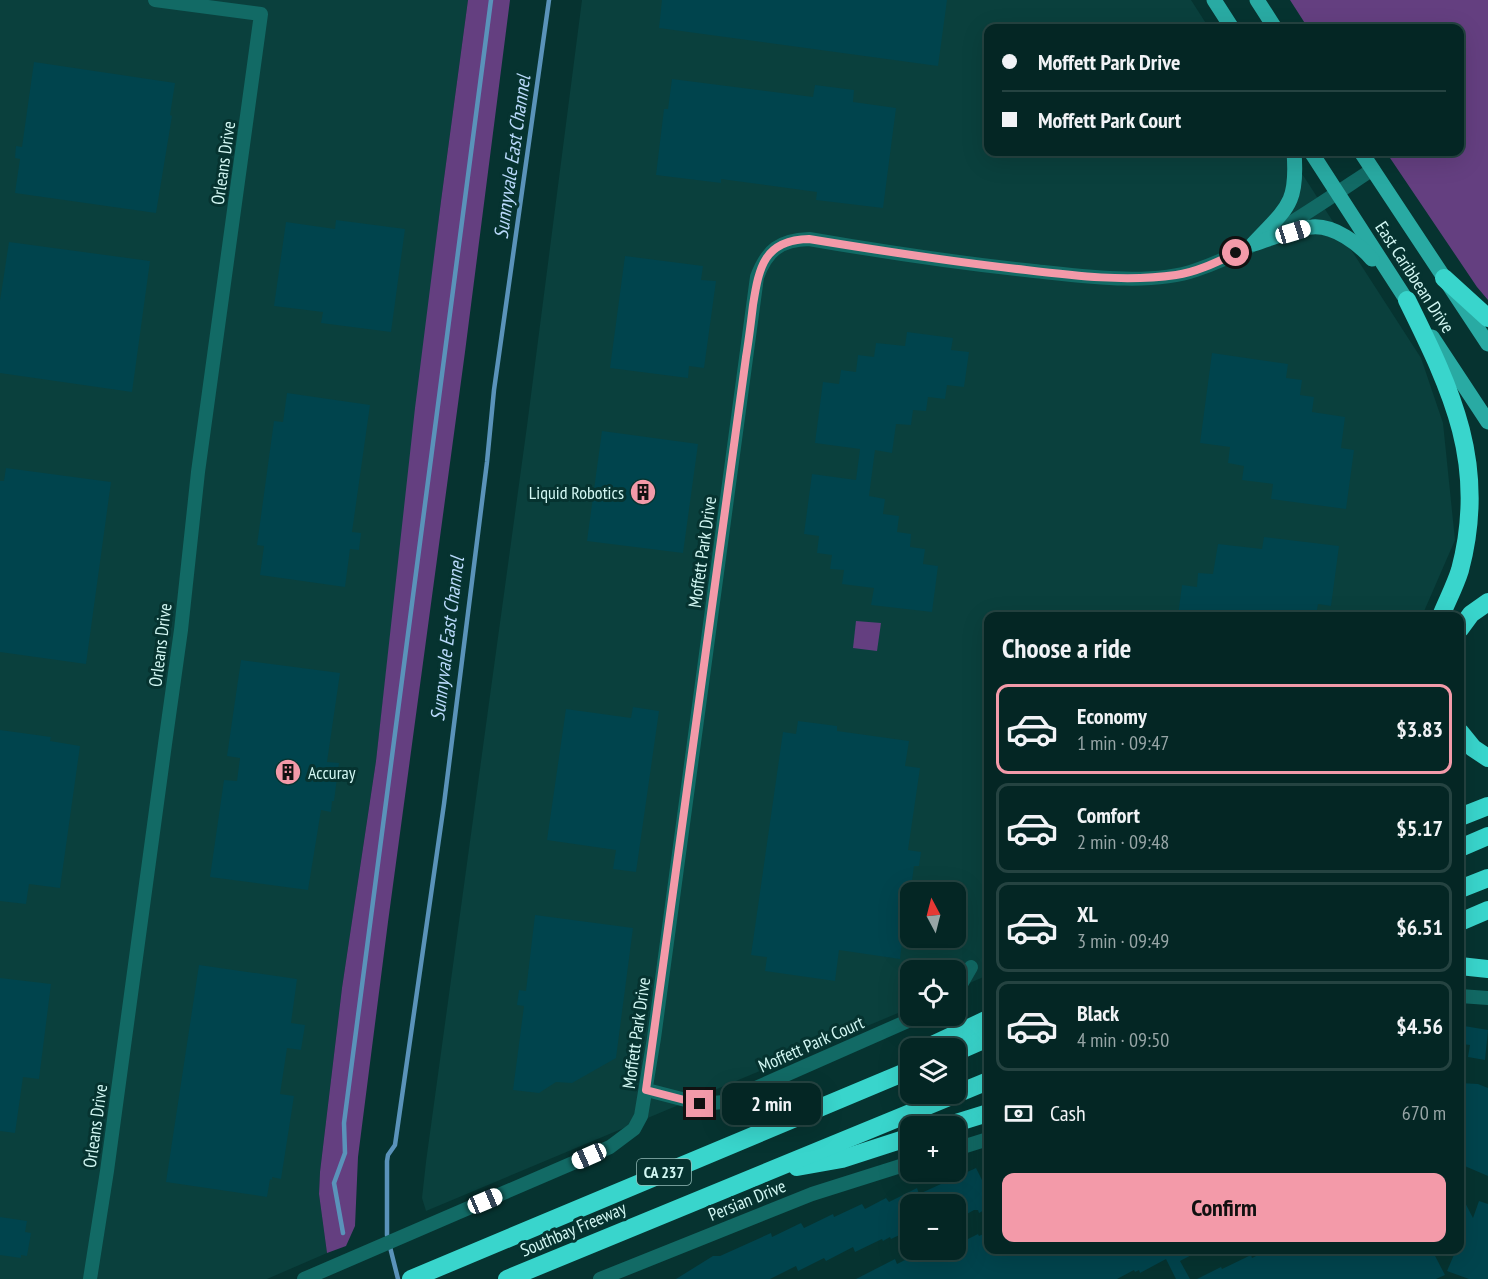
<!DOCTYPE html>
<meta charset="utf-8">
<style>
body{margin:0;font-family:"PT Sans Narrow",sans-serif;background:#123231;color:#f1f3f6;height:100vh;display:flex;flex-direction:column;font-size:22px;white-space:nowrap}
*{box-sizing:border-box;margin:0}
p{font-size:20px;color:#97a5a6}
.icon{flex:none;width:33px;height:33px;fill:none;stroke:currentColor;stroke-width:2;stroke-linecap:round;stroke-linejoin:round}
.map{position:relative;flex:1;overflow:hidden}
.details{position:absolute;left:984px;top:612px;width:480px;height:642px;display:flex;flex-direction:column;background:#042624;border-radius:12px;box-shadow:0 6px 24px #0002,0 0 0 2px #254341}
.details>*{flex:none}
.guide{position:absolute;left:984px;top:24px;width:480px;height:132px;border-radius:12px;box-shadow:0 6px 24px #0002,0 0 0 2px #254341;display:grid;align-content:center;height:132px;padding:0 18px;background:#042624}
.needle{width:39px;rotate:353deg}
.buttons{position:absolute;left:900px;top:882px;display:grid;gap:12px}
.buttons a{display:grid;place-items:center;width:66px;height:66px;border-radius:12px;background:#042624;box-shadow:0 6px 24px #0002,0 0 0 2px #254341;font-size:30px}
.end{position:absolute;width:27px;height:27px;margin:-14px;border:8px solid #f39aa9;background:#111;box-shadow:0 0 0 3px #111}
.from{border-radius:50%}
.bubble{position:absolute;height:42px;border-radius:12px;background:#042624;box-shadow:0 6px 24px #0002,0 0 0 2px #254341;font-size:20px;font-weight:700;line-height:42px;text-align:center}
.car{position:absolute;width:18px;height:36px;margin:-18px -9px;border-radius:8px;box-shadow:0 0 4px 2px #0007;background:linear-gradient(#fff 24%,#345 0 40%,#fff 0 76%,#345 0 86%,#fff 0)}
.guide b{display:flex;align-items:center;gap:21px;height:57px;font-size:22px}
.guide b+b{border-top:2px solid #254341}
.guide i{width:15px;height:15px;background:#f1f3f6}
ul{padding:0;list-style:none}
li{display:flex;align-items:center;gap:18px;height:90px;margin:0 12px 9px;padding:0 6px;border:3px solid #254341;border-radius:12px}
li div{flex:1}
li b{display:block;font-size:22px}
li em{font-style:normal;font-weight:700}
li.selected{border-color:#f39aa9}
li>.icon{width:54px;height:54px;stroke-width:1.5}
h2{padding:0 18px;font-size:27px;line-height:72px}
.pay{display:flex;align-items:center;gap:15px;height:66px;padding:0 18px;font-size:22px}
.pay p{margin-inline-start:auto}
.action{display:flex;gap:12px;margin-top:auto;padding:12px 18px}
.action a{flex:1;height:69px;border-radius:12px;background:#f39aa9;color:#111;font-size:24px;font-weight:700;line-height:69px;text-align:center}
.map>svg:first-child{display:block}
.built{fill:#0a403d;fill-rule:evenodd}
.green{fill:#643f80}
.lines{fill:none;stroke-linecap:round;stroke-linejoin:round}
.stream{stroke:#5a93ba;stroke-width:4.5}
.building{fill:#00444d}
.minor{stroke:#126a65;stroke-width:14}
.major{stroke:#29aaa3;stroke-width:15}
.highway{stroke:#39d5cc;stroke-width:18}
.route{stroke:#f39aa9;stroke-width:8}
.labels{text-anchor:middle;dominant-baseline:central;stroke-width:6;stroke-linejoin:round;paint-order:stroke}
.shield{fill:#063330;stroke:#95bcb8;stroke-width:1.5}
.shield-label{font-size:16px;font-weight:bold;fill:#d2f7f3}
.street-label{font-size:18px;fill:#d2f7f3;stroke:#063330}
.poi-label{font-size:18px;fill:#d2f7f3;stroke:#063330;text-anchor:end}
.water-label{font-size:20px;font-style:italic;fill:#b9d9fa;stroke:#063330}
</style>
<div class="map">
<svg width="1488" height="1279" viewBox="0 0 1488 1279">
<rect width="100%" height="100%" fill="#063330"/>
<g class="built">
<path d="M0 0H468L441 201 376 761 342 988 320 1172 319 1194 327 1253 267 1279H0Z"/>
<path d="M582 0H1191L1209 28H988V152H1288L1421 358 1443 423 1455 540 1422 616H988V975L956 989V970H910V1008L426 1211 422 1198 426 1162 527 426ZM910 892H956V938H910Z"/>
</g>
<g class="green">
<path d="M468 0H510L465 352 388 922 358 1157 355 1226 346 1246 327 1253 319 1194 320 1172 342 988 376 761 415 408 441 201Z"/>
<path d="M1290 0H1488V300L1477 287 1386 152H1460V28H1308Z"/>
<path d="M856 621 881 623 877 651 853 648Z"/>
</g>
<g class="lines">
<g class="stream">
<path d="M343 1233 334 1183 345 1153 344 1123 491 0"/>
<path d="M398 1279 387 1235V1161L388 1155 395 1145 444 804 487 462 494 390 549 0"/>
</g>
</g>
<g class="building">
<path d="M662 0H947L938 66 659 28Z"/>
<path d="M34 62 175 83 170 115 172 116 156 213 15 193 20 159 15 158 16 146 22 147Z"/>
<path d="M672 79 813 97 815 85 854 90 853 102 896 108 883 208 816 200 817 192 721 179V183L656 175 664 109H668Z"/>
<path d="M336 220 405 229 391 332 321 323 323 312 274 306 286 222 335 229Z"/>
<path d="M9 242 150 261 132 392 0 373V301Z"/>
<path d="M625 256 703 266 701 280 716 281 704 368 689 366 688 378 610 368Z"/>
<path d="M907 332 953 338 951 350 969 352 964 387 947 385 945 399 928 397 926 411 913 410 911 425 896 424 892 453 875 450 869 496 885 499 883 514 899 516 897 532 911 534 910 547 925 549 923 564 938 566 932 612 871 605 874 588 842 584 844 570 830 569 832 555 817 553 819 536 804 534 812 474 856 480 860 449 815 443 823 382 839 384 841 370 856 372 858 355 874 357 876 343 905 346Z"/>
<path d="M1212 353 1288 364 1286 378 1302 380 1300 395 1314 397 1312 412 1345 417 1341 448 1354 450 1346 509 1271 499 1273 484 1242 480 1244 466 1228 463 1230 447 1200 443Z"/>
<path d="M287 393 370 405 352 532 361 533 359 550 350 549 345 587 260 575 264 546 257 545 274 421 283 422Z"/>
<path d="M602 431 698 444 683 553 587 541Z"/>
<path d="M6 468 111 482 86 664 0 652V481H4Z"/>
<path d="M1264 537 1339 546 1331 606 1318 604 1316 616H1178L1182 585 1197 587 1198 573 1213 574 1218 544 1262 549Z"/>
<path d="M241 660 340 673 327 762 339 763 334 801H332L331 812 321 810 308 890 210 877 224 780 237 781 240 758 227 756Z"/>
<path d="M633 707 659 711 636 872 613 869 616 850 547 840 566 709 631 718Z"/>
<path d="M798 721 837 726V731L909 741 905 766 920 768 908 850 921 852 919 866H914L910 896 902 895 898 918 905 919 900 959 839 950 835 981 765 971 767 957 751 955 783 732 796 734Z"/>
<path d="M0 730 51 737 50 741 80 746 60 888 29 884 26 904 0 901Z"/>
<path d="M535 915 633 928 616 1058 572 1083 556 1082 539 1093 513 1090 524 1006 517 1005 519 990 526 991Z"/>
<path d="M199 965 297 979 291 1023 305 1025 301 1050 287 1048 280 1094 294 1096 281 1179 272 1177V1180L270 1179 267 1197 166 1182Z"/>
<path d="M0 978 51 984 39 1079 23 1077 15 1133 0 1131Z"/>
<path d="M1464 1026 1488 1030 1485 1060 1468 1057 1470 1045 1462 1044Z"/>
<path d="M1460 1083 1478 1084 1488 1088V1176L1460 1164Z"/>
<path d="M976 1168 988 1192V1208L979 1213 978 1210H974L956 1220V1204H910V1230L891 1239 890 1237 883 1241 882 1239 855 1252 853 1247 826 1261 824 1258 798 1271 796 1266 770 1279H676L713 1256H720L771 1233 772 1237 801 1223 804 1228 833 1214 834 1217 862 1204 865 1209 886 1198 889 1202 917 1188 919 1194Z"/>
<path d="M1460 1193 1473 1218 1479 1201 1488 1204V1279H1469L1447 1271 1456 1250H1460Z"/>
<path d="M0 1217 27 1221 25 1232 31 1233 27 1256 21 1255V1258L0 1255Z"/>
<path d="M988 1232V1250H1201L1180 1261 1190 1279H1176L1166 1259 1140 1273 1139 1270 1135 1272 1134 1270 1117 1279H856L895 1259 897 1264 925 1250H956V1245L978 1234 979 1236Z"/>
<path d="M1268 1250H1432L1445 1275 1436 1279H1197L1221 1267 1222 1269 1251 1255 1252 1258Z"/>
</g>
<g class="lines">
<g class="minor">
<path d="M956 993 971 967"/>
<path d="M1460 996 1488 998"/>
<path d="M647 1090 701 1104 724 1102 919 1016"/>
<path d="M956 1149 988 1139"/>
<path d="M90 1279 107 1171 165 744 181 630 198 472 261 14 155 0"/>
<path d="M304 1279 610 1147 634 1129 641 1116 654 1038 757 277C767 250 780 240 809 239 884 252 958 263 1034 271 1081 276 1151 286 1196 270 1256 250 1320 204 1373 169"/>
<path d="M600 1279 812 1194 910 1163"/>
</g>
<g class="major">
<path d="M1214 0 1232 28"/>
<path d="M1257 0 1275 28"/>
<path d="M1311 152 1413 310"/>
<path d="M1361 152 1488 344"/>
<path d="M1255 242C1288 207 1298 203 1294 152"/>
<path d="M1253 244C1270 239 1296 228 1312 227 1334 225 1359 244 1372 259"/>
<path d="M1432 337 1488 422"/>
</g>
<g class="highway">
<path d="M1444 278 1488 318"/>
<path d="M1407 300C1452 391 1488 465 1460 570 1455 586 1447 601 1441 616"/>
<path d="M1460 629 1471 614 1488 602"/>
<path d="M1460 732 1473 748 1488 758"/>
<path d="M1460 817 1488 806"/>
<path d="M1460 848 1488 836"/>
<path d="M1460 889 1488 878"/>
<path d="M1460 922 1488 910"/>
<path d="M1460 966 1488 969"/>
<path d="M926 1048 988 1019"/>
<path d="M956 1052 988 1038"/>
<path d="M946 1126 988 1113"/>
<path d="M797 1167 842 1159 910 1137"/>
<path d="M411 1279 910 1070"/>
<path d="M507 1279 988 1081"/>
</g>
</g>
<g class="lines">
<path class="route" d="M700 1104 646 1090 746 357C749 339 751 322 753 305 759 267 764 240 809 239 882 251 953 262 1026 270 1076 276 1126 282 1176 275 1197 272 1217 262 1236 253"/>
</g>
<defs>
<g id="building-disc" transform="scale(1.35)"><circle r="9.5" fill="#f39aa9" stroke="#063330"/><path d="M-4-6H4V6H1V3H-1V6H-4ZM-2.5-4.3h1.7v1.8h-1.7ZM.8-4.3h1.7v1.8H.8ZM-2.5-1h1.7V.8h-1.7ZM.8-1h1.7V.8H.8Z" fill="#111"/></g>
</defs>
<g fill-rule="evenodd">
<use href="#building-disc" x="643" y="492"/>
<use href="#building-disc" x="288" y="772"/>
</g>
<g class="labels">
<rect class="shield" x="637" y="1159" width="54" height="26" rx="4.5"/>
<g class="shield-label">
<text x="664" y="1172">CA 237</text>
</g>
<g class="street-label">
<text transform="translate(223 163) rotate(-82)">Orleans Drive</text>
<text transform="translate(1415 277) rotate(57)">East Caribbean Drive</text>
<text transform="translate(702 552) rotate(-82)">Moffett Park Drive</text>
<text transform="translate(160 645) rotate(-83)">Orleans Drive</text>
<text transform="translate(636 1033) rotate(-82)">Moffett Park Drive</text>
<text transform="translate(811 1044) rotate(-24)">Moffett Park Court</text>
<text transform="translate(95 1126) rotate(-82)">Orleans Drive</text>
<text transform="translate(747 1200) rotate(-22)">Persian Drive</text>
<text transform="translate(573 1229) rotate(-23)">Southbay Freeway</text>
</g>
<g class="poi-label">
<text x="624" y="492">Liquid Robotics</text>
<text x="308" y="772" text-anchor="start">Accuray</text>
</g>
<g class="water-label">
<text transform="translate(512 157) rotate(-82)">Sunnyvale East Channel</text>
<text transform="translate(447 639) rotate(-83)">Sunnyvale East Channel</text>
</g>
</g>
</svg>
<div class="buttons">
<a><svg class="needle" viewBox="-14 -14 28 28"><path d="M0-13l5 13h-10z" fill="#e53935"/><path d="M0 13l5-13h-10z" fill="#97a5a6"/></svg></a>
<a><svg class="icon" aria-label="locate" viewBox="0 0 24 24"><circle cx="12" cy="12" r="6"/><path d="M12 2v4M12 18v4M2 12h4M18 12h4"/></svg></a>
<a><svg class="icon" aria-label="layers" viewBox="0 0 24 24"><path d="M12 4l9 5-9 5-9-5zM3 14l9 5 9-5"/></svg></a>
<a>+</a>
<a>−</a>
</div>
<i class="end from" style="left:1236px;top:253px"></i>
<i class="end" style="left:700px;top:1104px"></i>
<div class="bubble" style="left:722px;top:1083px;width:99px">2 min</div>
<i class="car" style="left:1293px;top:232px;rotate:73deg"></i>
<i class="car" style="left:589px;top:1156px;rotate:246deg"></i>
<i class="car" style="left:485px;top:1201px;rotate:67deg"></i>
<div class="guide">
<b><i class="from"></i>Moffett Park Drive</b>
<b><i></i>Moffett Park Court</b>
</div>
<section class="details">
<h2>Choose a ride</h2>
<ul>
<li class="selected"><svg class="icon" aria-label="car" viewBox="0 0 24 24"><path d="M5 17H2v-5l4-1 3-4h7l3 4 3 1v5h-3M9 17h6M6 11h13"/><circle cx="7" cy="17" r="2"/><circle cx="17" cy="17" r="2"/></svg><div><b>Economy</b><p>1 min · 09:47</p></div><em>$3.83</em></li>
<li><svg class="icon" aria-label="car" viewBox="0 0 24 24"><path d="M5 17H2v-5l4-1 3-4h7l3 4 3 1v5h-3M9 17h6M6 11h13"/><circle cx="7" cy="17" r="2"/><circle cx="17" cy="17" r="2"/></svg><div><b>Comfort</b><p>2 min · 09:48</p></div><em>$5.17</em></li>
<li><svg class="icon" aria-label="car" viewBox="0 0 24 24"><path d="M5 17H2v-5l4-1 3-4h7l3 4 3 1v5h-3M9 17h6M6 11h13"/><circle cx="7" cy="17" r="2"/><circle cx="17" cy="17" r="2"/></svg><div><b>XL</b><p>3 min · 09:49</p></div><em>$6.51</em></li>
<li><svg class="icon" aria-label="car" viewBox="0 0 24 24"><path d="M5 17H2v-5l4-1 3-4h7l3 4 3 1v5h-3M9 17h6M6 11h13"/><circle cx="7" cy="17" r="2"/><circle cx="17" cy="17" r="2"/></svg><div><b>Black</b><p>4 min · 09:50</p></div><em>$4.56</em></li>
</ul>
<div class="pay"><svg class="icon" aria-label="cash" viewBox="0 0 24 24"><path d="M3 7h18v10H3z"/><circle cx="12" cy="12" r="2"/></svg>Cash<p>670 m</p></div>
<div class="action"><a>Confirm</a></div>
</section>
</div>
